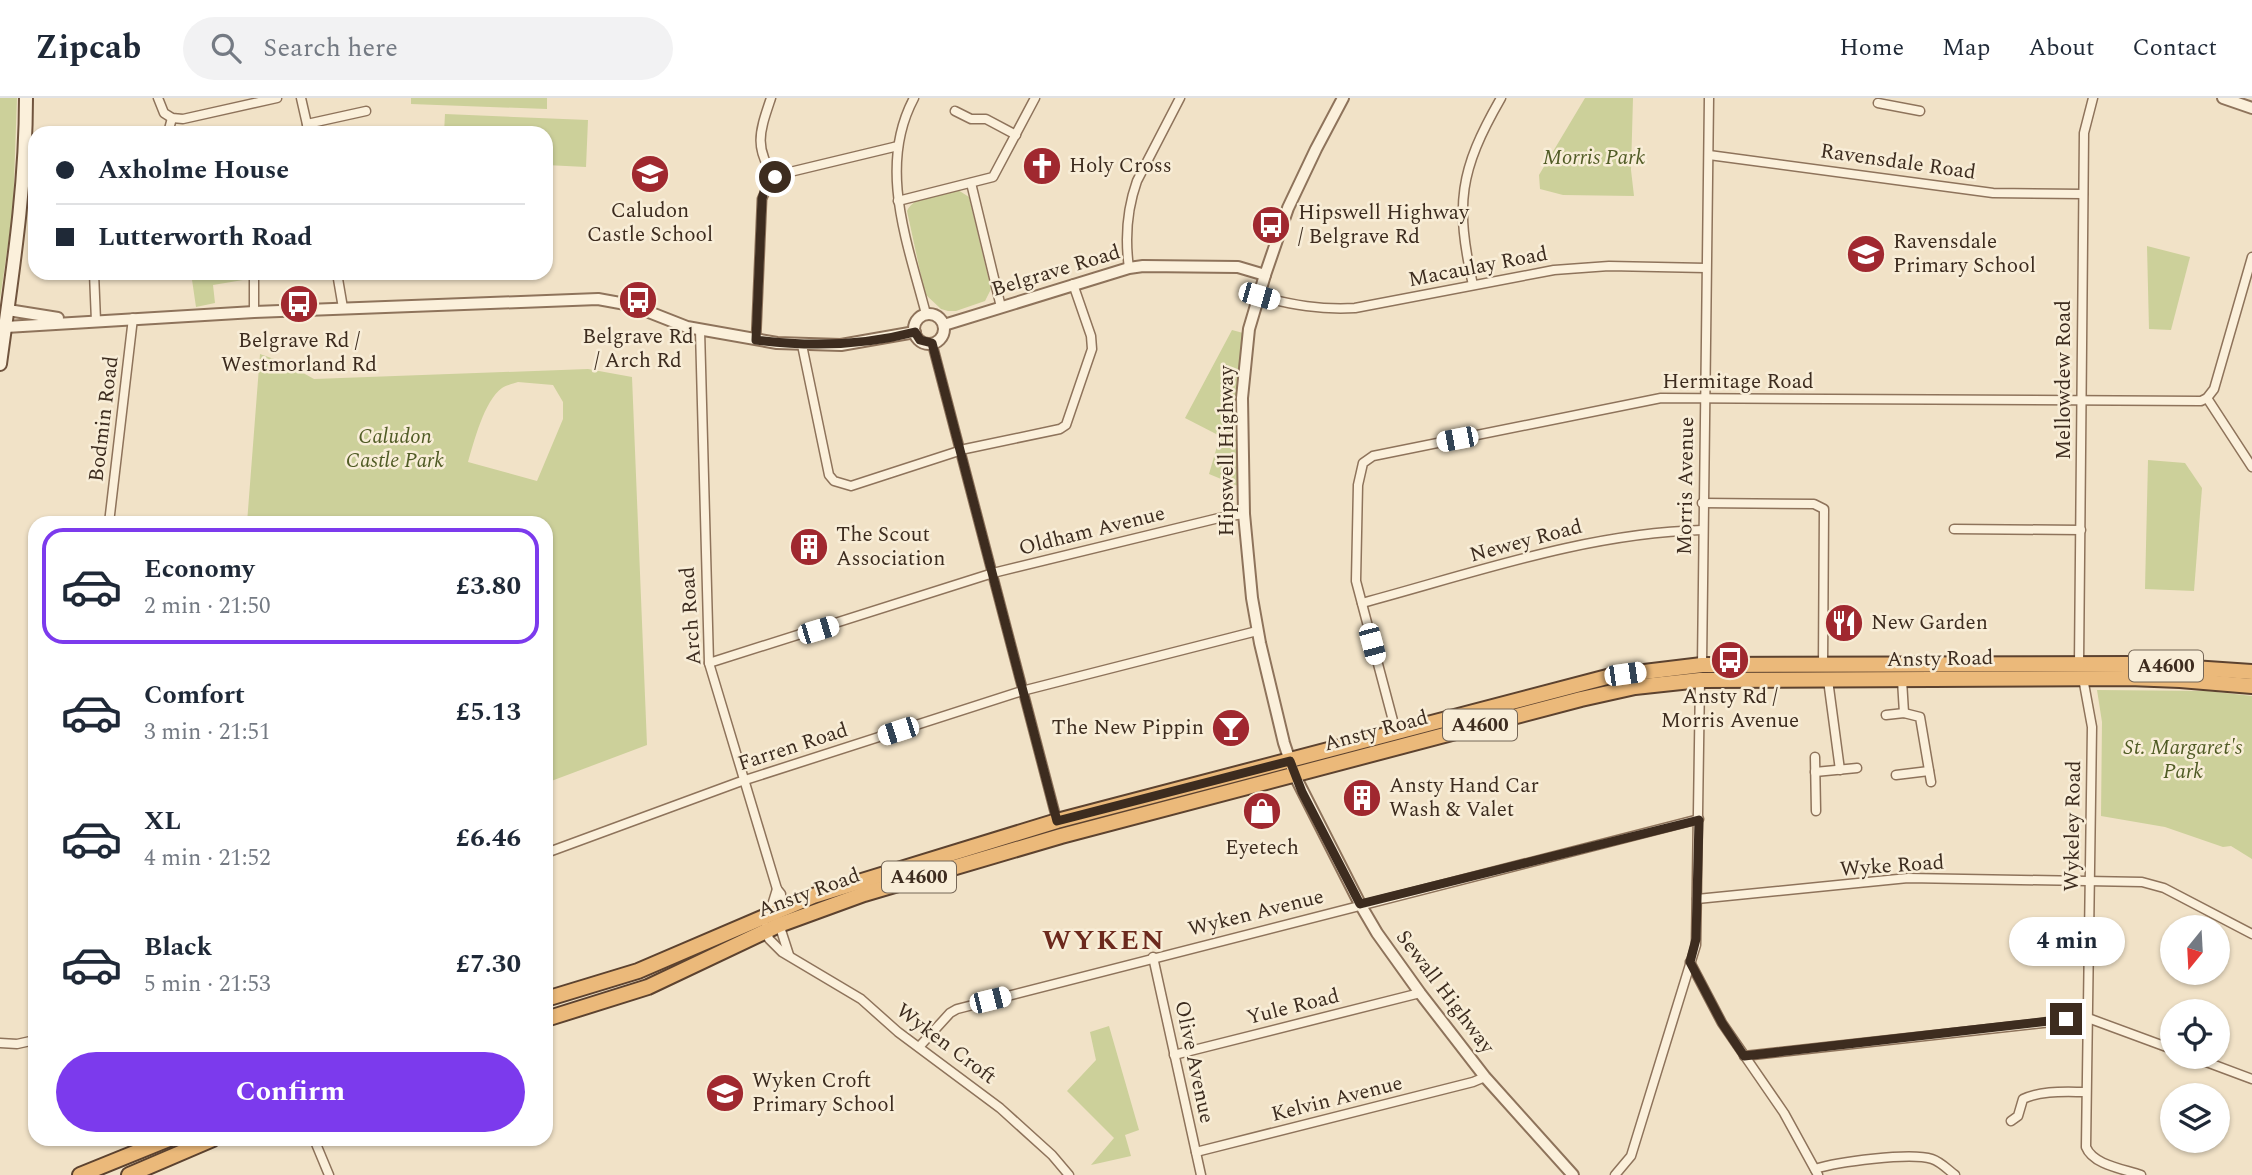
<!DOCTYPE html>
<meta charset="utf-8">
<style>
body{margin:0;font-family:Spectral,serif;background:#f2f2f3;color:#1f2937;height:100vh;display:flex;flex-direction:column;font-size:26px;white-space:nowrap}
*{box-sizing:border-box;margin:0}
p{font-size:23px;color:#747a83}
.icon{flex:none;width:38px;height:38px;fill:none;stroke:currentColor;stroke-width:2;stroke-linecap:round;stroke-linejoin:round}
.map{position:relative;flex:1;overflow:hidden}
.side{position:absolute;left:28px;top:418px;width:525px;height:630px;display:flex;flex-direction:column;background:#fff;border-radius:21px;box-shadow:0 2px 5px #0004}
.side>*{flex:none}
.hud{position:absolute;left:28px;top:28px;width:525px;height:154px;border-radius:21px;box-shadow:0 2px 5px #0004;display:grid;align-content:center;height:154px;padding:0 28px;background:#fff}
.needle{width:46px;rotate:198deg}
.controls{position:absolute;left:2160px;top:817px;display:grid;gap:14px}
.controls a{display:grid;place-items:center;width:70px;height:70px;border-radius:50%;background:#fff;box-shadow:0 2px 5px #0004;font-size:35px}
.end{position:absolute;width:32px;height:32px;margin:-16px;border:9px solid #3d2c1f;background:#fff;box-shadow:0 0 0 4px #fff}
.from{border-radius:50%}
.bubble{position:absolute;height:49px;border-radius:24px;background:#fff;box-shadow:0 2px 5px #0004;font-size:23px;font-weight:700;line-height:49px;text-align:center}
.car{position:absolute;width:21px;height:42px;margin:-21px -10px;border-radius:9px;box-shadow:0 0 5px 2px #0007;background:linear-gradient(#fff 24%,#345 0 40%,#fff 0 76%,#345 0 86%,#fff 0)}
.hud b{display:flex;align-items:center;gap:24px;height:66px;font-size:26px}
.hud b+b{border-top:2px solid #e0e1e3}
.hud i{width:18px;height:18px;background:#1f2937}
ul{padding:12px 0 0;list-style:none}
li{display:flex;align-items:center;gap:21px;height:116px;margin:0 14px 10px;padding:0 14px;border:4px solid transparent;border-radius:21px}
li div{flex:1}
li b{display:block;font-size:26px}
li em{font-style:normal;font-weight:700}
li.on{border-color:#7c3aed}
li>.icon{width:63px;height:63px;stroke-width:1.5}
.action{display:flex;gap:14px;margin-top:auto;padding:14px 28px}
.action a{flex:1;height:80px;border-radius:42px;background:#7c3aed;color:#fff;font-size:28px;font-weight:700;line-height:80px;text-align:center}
header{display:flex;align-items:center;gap:42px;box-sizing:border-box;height:98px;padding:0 35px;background:#fff;border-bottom:2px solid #e0e1e3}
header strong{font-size:33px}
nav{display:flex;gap:38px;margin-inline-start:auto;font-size:24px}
.search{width:490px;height:63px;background:#f2f2f3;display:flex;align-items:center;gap:18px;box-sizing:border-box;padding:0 24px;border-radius:38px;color:#747a83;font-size:26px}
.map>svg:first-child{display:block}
.green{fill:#ccd09a;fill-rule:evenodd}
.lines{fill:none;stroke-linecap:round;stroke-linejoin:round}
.minor-casing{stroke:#8e735b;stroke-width:11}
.tertiary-casing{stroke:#8e735b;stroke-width:14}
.secondary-casing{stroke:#70543e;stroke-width:16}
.trunk-casing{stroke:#5c422f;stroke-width:18}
.minor{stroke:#fbf0db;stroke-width:8}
.tertiary{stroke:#fbf0db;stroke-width:10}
.secondary{stroke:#fbf0db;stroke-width:12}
.trunk{stroke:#ebb97a;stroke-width:14}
.route{stroke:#3d2c1f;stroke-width:9}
.labels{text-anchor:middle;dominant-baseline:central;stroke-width:5;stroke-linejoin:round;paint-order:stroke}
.shield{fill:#f8edd7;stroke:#756656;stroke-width:2}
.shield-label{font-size:19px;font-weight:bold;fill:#3d2c1f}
.park-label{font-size:21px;font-style:italic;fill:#505b25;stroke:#f8edd7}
.street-label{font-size:21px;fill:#3d2c1f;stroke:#f8edd7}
.poi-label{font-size:21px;fill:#3d2c1f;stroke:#f8edd7;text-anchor:start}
.district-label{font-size:28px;font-weight:bold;letter-spacing:2px;fill:#6c291d;stroke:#f8edd7}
</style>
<header>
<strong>Zipcab</strong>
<div class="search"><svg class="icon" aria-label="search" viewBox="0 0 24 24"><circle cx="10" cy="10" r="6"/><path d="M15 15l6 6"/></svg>Search here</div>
<nav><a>Home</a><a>Map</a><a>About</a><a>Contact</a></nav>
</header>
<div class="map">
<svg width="2252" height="1077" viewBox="0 0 2252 1077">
<rect width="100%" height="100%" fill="#f1e2c7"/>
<g class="green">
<path d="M0 0H17L13 112 0 201Z"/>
<path d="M411 0H547V11L411 6Z"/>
<path d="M1585 0H1633L1631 72 1634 98 1563 97 1540 91 1539 77Z"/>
<path d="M445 16 588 22 586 69 546 67V35H444Z"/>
<path d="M958 92 969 99 991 191 985 203 956 213H948L941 211 925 196 907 113C914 97 942 96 958 92Z"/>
<path d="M2147 148 2190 159 2171 232 2149 231Z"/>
<path d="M191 175H248L249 181 213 187 215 205 196 209Z"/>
<path d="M1232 232 1243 235 1238 282V388L1209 376 1220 338 1185 320Z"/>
<path d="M260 256 285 265 314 281 588 271 632 279 647 647 546 685V425H247ZM518 284 553 287 563 304V321L537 383 468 364C474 344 484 303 502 290 506 287 513 286 518 284Z"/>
<path d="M2148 362 2185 365 2202 390 2194 493 2145 491Z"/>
<path d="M2097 592 2208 593 2252 598V761L2231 748 2223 749 2165 729 2101 718 2102 624Z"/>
<path d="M1109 928 1139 1032 1125 1037 1131 1058 1091 1067 1114 1040 1067 993 1096 962 1090 934Z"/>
</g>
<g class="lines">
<g class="minor-casing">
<g id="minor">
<path d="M158 0 164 15 172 20 183 21 277 0"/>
<path d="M301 0 309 35"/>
<path d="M771 0C760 33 753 49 775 80"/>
<path d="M914 0C877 69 908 146 926 216"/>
<path d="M1878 5 1920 13"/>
<path d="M955 13 971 21H986L1016 37"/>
<path d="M307 26 366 13"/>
<path d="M168 35 172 20"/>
<path d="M1709 57 1993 95 2083 96"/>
<path d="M971 85 1001 209"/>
<path d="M898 103 993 79 1035 0"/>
<path d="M1129 170C1125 141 1127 111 1137 83L1180 0"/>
<path d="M94 175 96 223"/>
<path d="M254 175V214"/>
<path d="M337 175 343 210"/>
<path d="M1473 187C1455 106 1459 73 1501 0"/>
<path d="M1259 198C1292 207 1321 212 1355 210L1554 172 1609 168 1706 170"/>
<path d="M700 232 709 565 777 791 781 796 780 813"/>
<path d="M756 242 762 101C768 85 774 80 790 74L898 48"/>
<path d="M932 245 1055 715"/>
<path d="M802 247 829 377 834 383 851 388 965 351 1060 331 1066 327 1092 251 1091 238 1073 186"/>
<path d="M2207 300 2252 369"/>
<path d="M1702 405 1814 406 1824 411 1823 567"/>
<path d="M109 425 133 220"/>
<path d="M1954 431 2081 432"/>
<path d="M1362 505C1474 475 1586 435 1702 432"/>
<path d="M709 565 993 475 1223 419 1244 416"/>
<path d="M2079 566 2084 35 2093 0"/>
<path d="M1702 567 1709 0"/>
<path d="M2083 580 2092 629 2086 1049C2093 1067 2124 1071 2141 1077"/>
<path d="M1828 582 1840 672"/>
<path d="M1902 582 1904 615"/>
<path d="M1886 617 1904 615 1920 619 1931 684"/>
<path d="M1396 634 1356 483 1358 387 1363 365 1373 358 1661 300 2201 303 2207 300 2214 291 2252 159"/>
<path d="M1815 659 1816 713"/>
<path d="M1815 674 1857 670"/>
<path d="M1896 677 1929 673"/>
<path d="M546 755 739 684 1022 593 1257 533"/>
<path d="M1697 801 1908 780 2142 784 2164 790 2252 836"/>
<path d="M769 817 777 791"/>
<path d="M779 826 789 857"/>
<path d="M766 829 769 841 782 854 861 901 898 934 1000 1010 1052 1057 1069 1077"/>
<path d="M1153 859 1201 1077"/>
<path d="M1690 864 1722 925 1784 1015 1818 1077"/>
<path d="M0 945 17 946 35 942"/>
<path d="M919 949 950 915 957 911 1699 721"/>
<path d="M1174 957 1420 895"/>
<path d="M1744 958 2088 920 2172 951"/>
<path d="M2193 959 2252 981"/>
<path d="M2011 1023 2018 1018 2023 1001C2042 992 2066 994 2086 994"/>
<path d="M314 1041 329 1077"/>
<path d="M1196 1054 1473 984 1485 979"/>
<path d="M1815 1071C1837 1064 1910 1054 1932 1061 1941 1064 1947 1071 1955 1077"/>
<path d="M1615 1077 1631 1058 1696 847 1700 582"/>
</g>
</g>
<g class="tertiary-casing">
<g id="tertiary">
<path d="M1343 0 1316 51 1288 110 1265 177 1249 231 1242 300 1244 416 1252 500 1260 545 1284 645 1295 678 1360 806 1377 835 1420 895 1485 979 1573 1077"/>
<path d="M2223 0 2252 10"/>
<path d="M8 212 58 220"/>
<circle cx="929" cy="231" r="15"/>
<path d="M944 227 1129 170 1143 168 1238 169 1265 177"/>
<path d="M6 229 254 214 598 201 631 207 687 229 777 245 841 247 915 234"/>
</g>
</g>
<g class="secondary-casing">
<path id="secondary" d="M0 266C12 177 26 90 26 0"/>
</g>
<g class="trunk-casing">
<g id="trunk">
<path d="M546 901 638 873 813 798 1057 723 1611 578 1702 567 2134 566 2252 574"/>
<path d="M546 921 648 889 779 827 864 796 1061 738 1581 601 1635 589 1700 582 2129 580 2180 582 2252 588"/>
<path d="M80 1077 169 1041"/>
<path d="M129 1077 213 1041"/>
</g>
</g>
<use href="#minor" class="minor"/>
<use href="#tertiary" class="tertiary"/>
<use href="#secondary" class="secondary"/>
<use href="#trunk" class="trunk"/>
</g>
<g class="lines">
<path class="route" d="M775 79 766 87 762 101 756 242C810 249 862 248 915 234L920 242 932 245 1057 723 1290 663 1302 694 1360 806 1699 722 1696 841 1690 864 1722 925 1744 958 2066 921"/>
</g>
<defs>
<g id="church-disc" transform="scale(2.0125)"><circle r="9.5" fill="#a0282f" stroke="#f8edd7"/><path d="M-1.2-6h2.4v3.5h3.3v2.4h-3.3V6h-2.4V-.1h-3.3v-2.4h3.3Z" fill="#fff"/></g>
<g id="school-disc" transform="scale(2.0125)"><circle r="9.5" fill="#a0282f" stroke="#f8edd7"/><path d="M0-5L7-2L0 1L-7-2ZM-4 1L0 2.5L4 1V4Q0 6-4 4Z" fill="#fff"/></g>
<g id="bus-disc" transform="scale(2.0125)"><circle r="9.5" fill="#a0282f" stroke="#f8edd7"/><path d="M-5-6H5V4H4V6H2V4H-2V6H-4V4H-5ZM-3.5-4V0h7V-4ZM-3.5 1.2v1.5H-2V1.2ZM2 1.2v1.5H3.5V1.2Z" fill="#fff"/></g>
<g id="building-disc" transform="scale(2.0125)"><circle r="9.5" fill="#a0282f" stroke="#f8edd7"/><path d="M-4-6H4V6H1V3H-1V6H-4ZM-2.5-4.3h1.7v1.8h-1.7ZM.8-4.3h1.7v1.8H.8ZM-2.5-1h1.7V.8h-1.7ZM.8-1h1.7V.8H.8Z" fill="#fff"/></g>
<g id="restaurant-disc" transform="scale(2.0125)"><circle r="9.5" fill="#a0282f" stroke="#f8edd7"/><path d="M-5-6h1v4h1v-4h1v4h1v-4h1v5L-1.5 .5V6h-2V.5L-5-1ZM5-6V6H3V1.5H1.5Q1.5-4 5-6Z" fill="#fff"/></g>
<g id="bar-disc" transform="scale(2.0125)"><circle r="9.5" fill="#a0282f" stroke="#f8edd7"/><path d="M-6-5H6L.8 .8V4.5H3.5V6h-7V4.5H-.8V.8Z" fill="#fff"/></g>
<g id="shop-disc" transform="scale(2.0125)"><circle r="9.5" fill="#a0282f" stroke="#f8edd7"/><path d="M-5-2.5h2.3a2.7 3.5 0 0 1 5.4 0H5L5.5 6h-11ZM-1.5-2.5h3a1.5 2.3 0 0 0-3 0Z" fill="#fff"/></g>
</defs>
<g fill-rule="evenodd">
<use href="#church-disc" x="1042" y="68"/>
<use href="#school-disc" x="650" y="76"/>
<use href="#bus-disc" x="1271" y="127"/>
<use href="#school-disc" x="1866" y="156"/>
<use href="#bus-disc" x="638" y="202"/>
<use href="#bus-disc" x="299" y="206"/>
<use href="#building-disc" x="809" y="449"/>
<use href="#restaurant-disc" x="1844" y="525"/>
<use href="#bus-disc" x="1730" y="562"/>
<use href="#bar-disc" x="1231" y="630"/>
<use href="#building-disc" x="1362" y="700"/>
<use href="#shop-disc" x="1262" y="713"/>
<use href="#school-disc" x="725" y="995"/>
</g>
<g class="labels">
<g class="shield">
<rect x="2129" y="552.5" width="74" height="31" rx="5"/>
<rect x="1443" y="611.5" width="74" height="31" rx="5"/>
<rect x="882" y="763.5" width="74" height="31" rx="5"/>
</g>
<g class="shield-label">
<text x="2166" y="568">A4600</text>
<text x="1480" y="627">A4600</text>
<text x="919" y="779">A4600</text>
</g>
<g class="park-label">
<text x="1594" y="60">Morris Park</text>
<text x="395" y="339">Caludon<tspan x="395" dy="24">Castle Park</tspan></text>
<text x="2183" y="650">St. Margaret's<tspan x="2183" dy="24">Park</tspan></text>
</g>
<g class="street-label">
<text transform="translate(1898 64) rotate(8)">Ravensdale Road</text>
<text transform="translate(1478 169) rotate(-11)">Macaulay Road</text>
<text transform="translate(1056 173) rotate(-17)">Belgrave Road</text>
<text transform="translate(2064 282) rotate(-90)">Mellowdew Road</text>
<text x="1738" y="284">Hermitage Road</text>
<text transform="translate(104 321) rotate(-83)">Bodmin Road</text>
<text transform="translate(1227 353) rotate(-90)">Hipswell Highway</text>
<text transform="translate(1686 388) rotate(-89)">Morris Avenue</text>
<text transform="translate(1092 433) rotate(-14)">Oldham Avenue</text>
<text transform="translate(1526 443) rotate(-15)">Newey Road</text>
<text transform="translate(691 518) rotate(-94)">Arch Road</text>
<text transform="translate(1940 561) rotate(-1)">Ansty Road</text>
<text transform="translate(1376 633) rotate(-15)">Ansty Road</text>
<text transform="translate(793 649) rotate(-18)">Farren Road</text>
<text transform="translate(2073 728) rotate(-89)">Wykeley Road</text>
<text transform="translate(1892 768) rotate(-4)">Wyke Road</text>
<text transform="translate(809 795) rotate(-20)">Ansty Road</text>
<text transform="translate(1256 815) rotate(-14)">Wyken Avenue</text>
<text transform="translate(1445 894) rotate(53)">Sewall Highway</text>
<text transform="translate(1293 909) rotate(-14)">Yule Road</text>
<text transform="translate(946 946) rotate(37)">Wyken Croft</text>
<text transform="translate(1194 964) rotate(78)">Olive Avenue</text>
<text transform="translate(1337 1001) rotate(-14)">Kelvin Avenue</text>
</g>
<g class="poi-label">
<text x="1069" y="68">Holy Cross</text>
<text x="650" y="113" text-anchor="middle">Caludon<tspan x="650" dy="24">Castle School</tspan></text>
<text x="1298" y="115">Hipswell Highway<tspan x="1298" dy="24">/ Belgrave Rd</tspan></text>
<text x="1893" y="144">Ravensdale<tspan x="1893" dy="24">Primary School</tspan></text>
<text x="638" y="239" text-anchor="middle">Belgrave Rd<tspan x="638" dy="24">/ Arch Rd</tspan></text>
<text x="299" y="243" text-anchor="middle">Belgrave Rd /<tspan x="299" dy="24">Westmorland Rd</tspan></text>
<text x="836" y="437">The Scout<tspan x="836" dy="24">Association</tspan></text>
<text x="1871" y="525">New Garden</text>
<text x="1730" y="599" text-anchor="middle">Ansty Rd /<tspan x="1730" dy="24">Morris Avenue</tspan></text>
<text x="1204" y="630" text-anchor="end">The New Pippin</text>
<text x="1389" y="688">Ansty Hand Car<tspan x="1389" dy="24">Wash &amp; Valet</tspan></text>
<text x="1262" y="750" text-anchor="middle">Eyetech</text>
<text x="752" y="983">Wyken Croft<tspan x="752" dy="24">Primary School</tspan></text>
</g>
<g class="district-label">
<text x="1104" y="842">WYKEN</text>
</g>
</g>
</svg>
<div class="controls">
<a><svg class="needle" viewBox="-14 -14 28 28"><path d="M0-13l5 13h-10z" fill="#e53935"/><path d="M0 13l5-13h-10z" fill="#747a83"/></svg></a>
<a><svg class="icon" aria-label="locate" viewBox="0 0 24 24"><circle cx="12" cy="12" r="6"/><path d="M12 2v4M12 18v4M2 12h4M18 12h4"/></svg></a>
<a><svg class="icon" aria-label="layers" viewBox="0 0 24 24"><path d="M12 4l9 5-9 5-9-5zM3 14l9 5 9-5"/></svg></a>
</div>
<i class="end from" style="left:775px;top:79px"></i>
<i class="end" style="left:2066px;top:921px"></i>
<div class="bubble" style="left:2009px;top:819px;width:116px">4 min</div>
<i class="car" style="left:1259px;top:198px;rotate:106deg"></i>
<i class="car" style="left:1457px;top:341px;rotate:259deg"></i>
<i class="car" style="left:818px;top:532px;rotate:73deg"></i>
<i class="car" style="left:1372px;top:546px;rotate:165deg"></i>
<i class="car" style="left:1625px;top:576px;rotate:82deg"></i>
<i class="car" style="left:898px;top:633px;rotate:252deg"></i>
<i class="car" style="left:990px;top:902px;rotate:76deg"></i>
<div class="hud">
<b><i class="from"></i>Axholme House</b>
<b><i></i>Lutterworth Road</b>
</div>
<section class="side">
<ul>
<li class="on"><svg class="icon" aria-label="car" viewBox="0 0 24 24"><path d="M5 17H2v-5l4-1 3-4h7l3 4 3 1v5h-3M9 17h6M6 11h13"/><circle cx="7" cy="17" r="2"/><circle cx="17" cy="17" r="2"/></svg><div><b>Economy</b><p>2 min · 21:50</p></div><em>£3.80</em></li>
<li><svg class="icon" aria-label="car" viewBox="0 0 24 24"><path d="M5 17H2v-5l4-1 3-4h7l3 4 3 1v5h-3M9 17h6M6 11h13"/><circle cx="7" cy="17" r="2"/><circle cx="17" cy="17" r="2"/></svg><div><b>Comfort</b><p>3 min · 21:51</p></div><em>£5.13</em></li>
<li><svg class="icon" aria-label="car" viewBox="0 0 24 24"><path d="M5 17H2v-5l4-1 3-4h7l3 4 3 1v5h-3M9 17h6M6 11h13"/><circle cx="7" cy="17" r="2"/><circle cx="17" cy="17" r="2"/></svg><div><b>XL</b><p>4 min · 21:52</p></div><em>£6.46</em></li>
<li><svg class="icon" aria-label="car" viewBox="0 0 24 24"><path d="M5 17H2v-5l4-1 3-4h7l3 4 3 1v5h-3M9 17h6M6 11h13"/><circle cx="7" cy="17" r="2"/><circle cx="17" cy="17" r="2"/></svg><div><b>Black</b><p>5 min · 21:53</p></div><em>£7.30</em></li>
</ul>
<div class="action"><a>Confirm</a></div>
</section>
</div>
